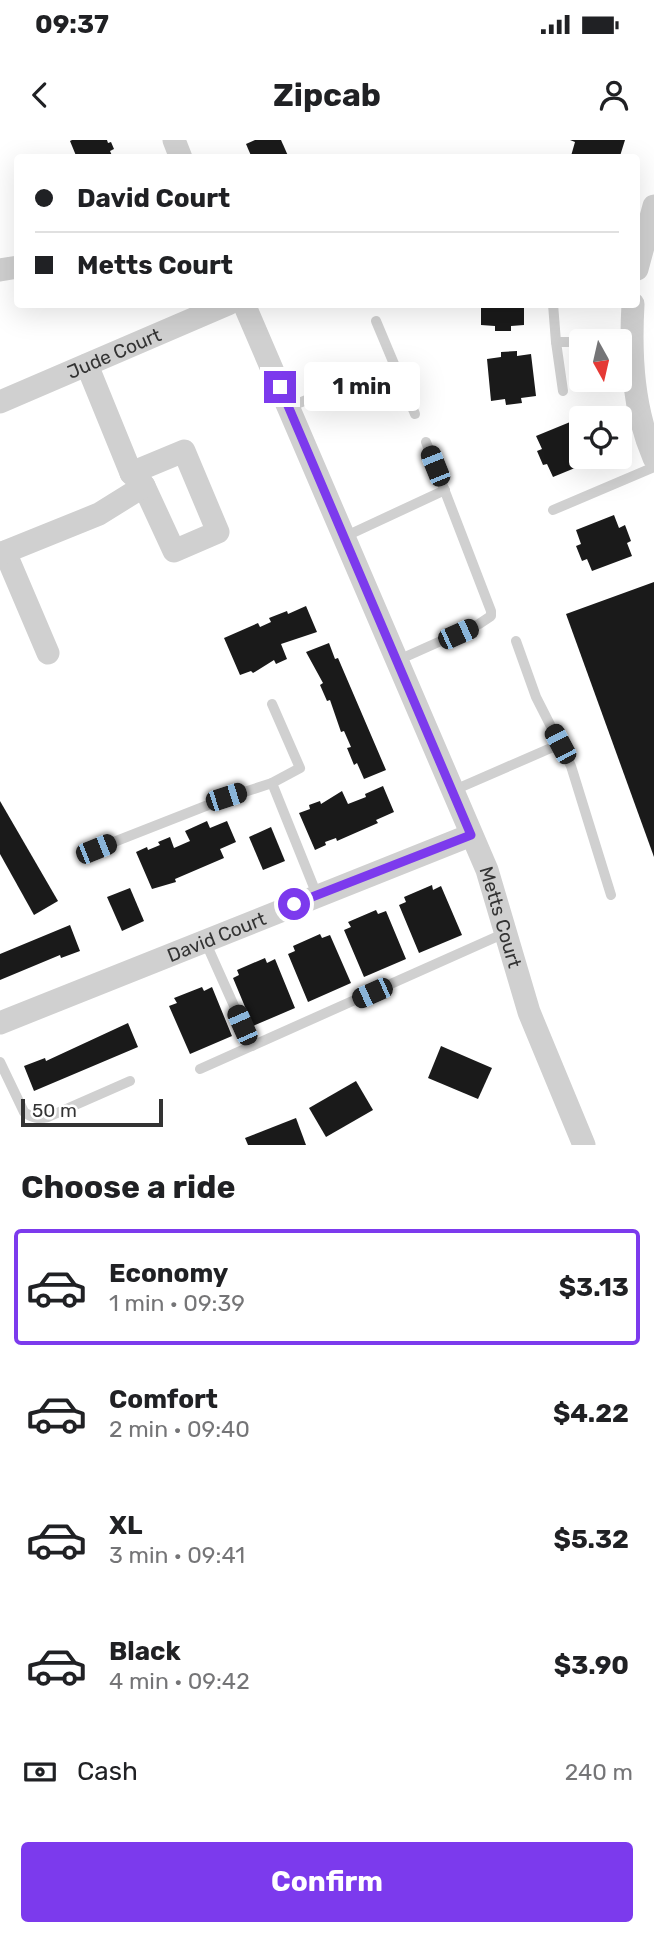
<!DOCTYPE html>
<meta charset="utf-8">
<style>
body{margin:0;font-family:Rubik,sans-serif;background:#f2f2f2;color:#202124;height:100vh;display:flex;flex-direction:column;font-size:26px;white-space:nowrap}
*{box-sizing:border-box;margin:0}
p{font-size:23px;color:#757577}
.icon{flex:none;width:38px;height:38px;fill:none;stroke:currentColor;stroke-width:2;stroke-linecap:round;stroke-linejoin:round}
.map{position:relative;height:1005px;overflow:hidden}
.details{display:flex;flex-direction:column;background:#fff;flex:1}
.details>*{flex:none}
.guide{position:absolute;left:14px;top:14px;width:626px;height:154px;border-radius:7px;box-shadow:0 7px 28px #0002;display:grid;align-content:center;height:154px;padding:0 21px;background:#fff}
.needle{width:46px;rotate:172deg}
.controls{position:absolute;left:569px;top:189px;display:grid;gap:14px}
.controls a{display:grid;place-items:center;width:63px;height:63px;border-radius:7px;background:#fff;box-shadow:0 7px 28px #0002;font-size:35px}
.scale{position:absolute;left:21px;bottom:18px;width:142px;box-sizing:border-box;padding-left:7px;border:4px solid #333;border-top:0;font-size:19px;line-height:24px;white-space:nowrap;color:#333;-webkit-text-stroke:5px #fff;paint-order:stroke}
.end{position:absolute;width:32px;height:32px;margin:-16px;border:9px solid #7c3aed;background:#fff;box-shadow:0 0 0 4px #fff}
.from{border-radius:50%}
.bubble{position:absolute;height:49px;border-radius:7px;background:#fff;box-shadow:0 7px 28px #0002;font-size:23px;font-weight:700;line-height:49px;text-align:center}
.car{position:absolute;width:21px;height:42px;margin:-21px -10px;border-radius:9px;box-shadow:0 0 5px 2px #0007;background:linear-gradient(#222 24%,#8ab4d8 0 40%,#222 0 76%,#8ab4d8 0 86%,#222 0)}
.guide b{display:flex;align-items:center;gap:24px;height:66px;font-size:26px}
.guide b+b{border-top:2px solid #e0e0e0}
.guide i{width:18px;height:18px;background:#202124}
ul{padding:0;list-style:none}
li{display:flex;align-items:center;gap:21px;height:116px;margin:0 14px 10px;padding:0 7px;border:4px solid transparent;border-radius:7px}
li div{flex:1}
li b{display:block;font-size:26px}
li em{font-style:normal;font-weight:700}
li.active{border-color:#7c3aed}
li>.icon{width:63px;height:63px;stroke-width:1.5}
h2{padding:0 21px;font-size:32px;line-height:84px}
.pay{display:flex;align-items:center;gap:18px;height:77px;padding:0 21px;font-size:26px}
.pay p{margin-inline-start:auto}
.primary-button{display:flex;gap:14px;margin-top:auto;padding:14px 21px}
.primary-button a{flex:1;height:80px;border-radius:7px;background:#7c3aed;color:#fff;font-size:28px;font-weight:700;line-height:80px;text-align:center}
.status{display:flex;justify-content:space-between;align-items:center;height:49px;padding:0 35px;background:#fff;direction:ltr}
.status svg{height:19px;fill:currentColor}
header{display:flex;justify-content:space-between;align-items:center;height:91px;padding:0 21px;background:#fff;font-size:32px;font-weight:700}
.map>svg:first-child{display:block}
.building{fill:#1a1a1a}
.lines{fill:none;stroke-linecap:round;stroke-linejoin:round}
.service{stroke:#d0d0d0;stroke-width:10}
.minor{stroke:#d0d0d0;stroke-width:23}
.route{stroke:#7c3aed;stroke-width:9}
.labels{text-anchor:middle;dominant-baseline:central;stroke-width:7;stroke-linejoin:round;paint-order:stroke}
.street-label{font-size:19px;fill:#333;stroke:#fff}
</style>
<div class="status"><b>09:37</b><svg viewBox="0 0 49 12"><path d="M0 12V9h3v3zM5 12V6h3v6zM10 12V3h3v9zM15 12V0h3v12zM26 1h20v11H26zM47 4h2v5h-2z"/></svg></div>
<header><svg class="icon" aria-label="back" viewBox="0 0 24 24"><path d="M15 5l-7 7 7 7"/></svg>Zipcab<svg class="icon" aria-label="person" viewBox="0 0 24 24"><circle cx="12" cy="8" r="4"/><path d="M4 21q1-7 8-7t8 7"/></svg></header>
<div class="map">
<svg width="654" height="1005" viewBox="0 0 654 1005">
<rect width="100%" height="100%" fill="#fff"/>
<g class="building">
<path d="M72 0H107L108 3 111 2 114 9 110 11 113 18H77L70 1Z"/>
<path d="M255 0H281L289 18H252L246 4Z"/>
<path d="M570 0H625L620 16 615 15 614 18 571 16 575 2Z"/>
<path d="M481 164H524V185L511 186V191H495V186L481 185Z"/>
<path d="M517 211V216L531 214 536 256 521 258 522 263 506 265 505 259 491 261 487 219 501 217V212Z"/>
<path d="M575 280 581 292V317H590L592 321 553 337 547 324 543 325 537 311 542 309 536 296Z"/>
<path d="M614 375 619 388 625 385 631 401 627 403 632 416 592 431 587 419 582 421 576 406 581 404 576 390Z"/>
<path d="M654 442V717L566 474Z"/>
<path d="M306 466 317 492 281 504 287 519 276 524 274 520 253 533 251 531 240 535 224 498 258 483 260 487 271 482 269 478 287 471 288 474Z"/>
<path d="M329 503 335 519 338 518 386 630 364 639 357 623 354 625 347 608 351 607 344 591 341 592 330 560 327 561 320 545 323 543 306 512Z"/>
<path d="M383 646 394 672 376 680 378 683 337 701 336 698 325 702 326 705 315 710 299 673 310 669 309 665 320 661 321 664 342 651 348 664 366 657 365 654Z"/>
<path d="M0 661 58 761 34 775 0 714Z"/>
<path d="M207 681 210 688 227 681 236 702 220 709 224 718 175 739 176 742 152 749 136 712 147 707 148 710 160 705 158 702 170 697 174 708 190 701 185 691Z"/>
<path d="M271 687 285 721 263 730 249 697Z"/>
<path d="M432 745 433 750 441 746 462 795 419 813 399 765 406 762 404 757Z"/>
<path d="M130 748 144 781 122 791 107 757Z"/>
<path d="M376 770 378 774 386 771 406 819 364 837 344 790 351 787 348 782Z"/>
<path d="M70 785 80 811 61 818 60 815 0 840V814Z"/>
<path d="M320 794 322 798 330 795 351 843 308 862 288 814 295 811 293 806Z"/>
<path d="M265 818 267 823 275 819 295 868 253 886 233 838 239 835 237 830Z"/>
<path d="M202 847 204 851 212 847 232 896 190 914 169 866 177 863 174 858Z"/>
<path d="M128 883 138 907 34 951 24 926 45 918 46 921Z"/>
<path d="M441 906 492 928 478 959 428 938Z"/>
<path d="M356 941 373 970 326 997 309 968Z"/>
<path d="M296 978 306 1005H248L245 998Z"/>
</g>
<g class="lines">
<g class="service">
<path d="M553 164 556 202"/>
<path d="M376 181 415 274"/>
<path d="M563 251 556 202H581"/>
<path d="M289 267 394 225"/>
<path d="M553 370 654 327"/>
<path d="M344 397 445 350"/>
<path d="M516 501 536 557 571 626 611 755"/>
<path d="M396 521 479 484 491 476V471L426 302"/>
<path d="M272 564 300 628 272 643 317 755"/>
<path d="M452 651 560 604"/>
<path d="M96 709 226 658 272 643"/>
<path d="M205 801 252 906"/>
<path d="M0 922 24 972C32 978 38 979 48 977L130 941"/>
<path d="M200 929 505 793"/>
</g>
<g class="minor">
<path d="M174 0 181 18"/>
<path d="M637 129 654 66"/>
<path d="M0 130 18 127"/>
<path id="s1" d="M244 164 487 730 529 872 584 1005"/>
<path d="M633 164C630 217 633 269 654 318"/>
<path id="s2" d="M0 262 228 164"/>
<path d="M131 333 184 311 218 392 174 411 144 346"/>
<path d="M5 412 48 513"/>
<path d="M0 414 99 374 144 346 131 333 87 225"/>
<path id="s3" d="M0 883 471 695"/>
</g>
</g>
<g class="lines">
<path class="route" d="M280 247 471 695 294 764"/>
</g>
<g class="labels">
<g class="street-label">
<text stroke="none"><textPath href="#s2" startOffset="124">Jude Court</textPath></text>
<text stroke="none"><textPath href="#s1" startOffset="665">Metts Court</textPath></text>
<text stroke="none"><textPath href="#s3" startOffset="233">David Court</textPath></text>
</g>
</g>
</svg>
<div class="controls">
<a><svg class="needle" viewBox="-14 -14 28 28"><path d="M0-13l5 13h-10z" fill="#e53935"/><path d="M0 13l5-13h-10z" fill="#757577"/></svg></a>
<a><svg class="icon" aria-label="locate" viewBox="0 0 24 24"><circle cx="12" cy="12" r="6"/><path d="M12 2v4M12 18v4M2 12h4M18 12h4"/></svg></a>
</div>
<div class="scale">50 m</div>
<i class="end from" style="left:294px;top:764px"></i>
<i class="end" style="left:280px;top:247px"></i>
<div class="bubble" style="left:304px;top:222px;width:116px">1 min</div>
<i class="car" style="left:435px;top:326px;rotate:338deg"></i>
<i class="car" style="left:458px;top:494px;rotate:66deg"></i>
<i class="car" style="left:560px;top:604px;rotate:332deg"></i>
<i class="car" style="left:226px;top:657px;rotate:72deg"></i>
<i class="car" style="left:96px;top:709px;rotate:68deg"></i>
<i class="car" style="left:372px;top:853px;rotate:246deg"></i>
<i class="car" style="left:242px;top:885px;rotate:336deg"></i>
<div class="guide">
<b><i class="from"></i>David Court</b>
<b><i></i>Metts Court</b>
</div>
</div>
<section class="details">
<h2>Choose a ride</h2>
<ul>
<li class="active"><svg class="icon" aria-label="car" viewBox="0 0 24 24"><path d="M5 17H2v-5l4-1 3-4h7l3 4 3 1v5h-3M9 17h6M6 11h13"/><circle cx="7" cy="17" r="2"/><circle cx="17" cy="17" r="2"/></svg><div><b>Economy</b><p>1 min · 09:39</p></div><em>$3.13</em></li>
<li><svg class="icon" aria-label="car" viewBox="0 0 24 24"><path d="M5 17H2v-5l4-1 3-4h7l3 4 3 1v5h-3M9 17h6M6 11h13"/><circle cx="7" cy="17" r="2"/><circle cx="17" cy="17" r="2"/></svg><div><b>Comfort</b><p>2 min · 09:40</p></div><em>$4.22</em></li>
<li><svg class="icon" aria-label="car" viewBox="0 0 24 24"><path d="M5 17H2v-5l4-1 3-4h7l3 4 3 1v5h-3M9 17h6M6 11h13"/><circle cx="7" cy="17" r="2"/><circle cx="17" cy="17" r="2"/></svg><div><b>XL</b><p>3 min · 09:41</p></div><em>$5.32</em></li>
<li><svg class="icon" aria-label="car" viewBox="0 0 24 24"><path d="M5 17H2v-5l4-1 3-4h7l3 4 3 1v5h-3M9 17h6M6 11h13"/><circle cx="7" cy="17" r="2"/><circle cx="17" cy="17" r="2"/></svg><div><b>Black</b><p>4 min · 09:42</p></div><em>$3.90</em></li>
</ul>
<div class="pay"><svg class="icon" aria-label="cash" viewBox="0 0 24 24"><path d="M3 7h18v10H3z"/><circle cx="12" cy="12" r="2"/></svg>Cash<p>240 m</p></div>
<div class="primary-button"><a>Confirm</a></div>
</section>
